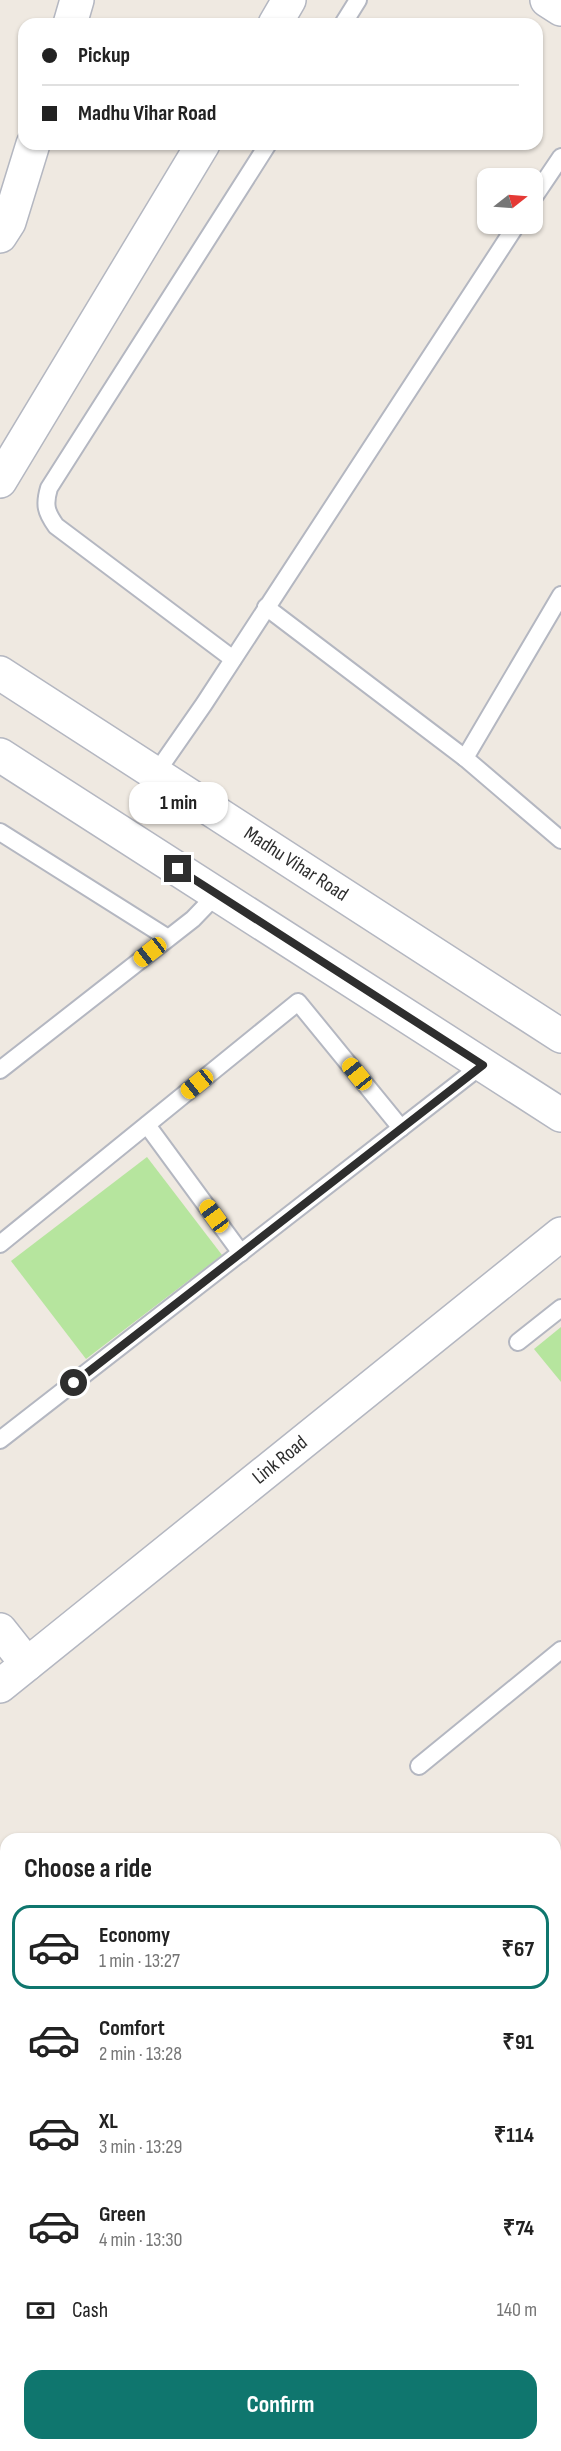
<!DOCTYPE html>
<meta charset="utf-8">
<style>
body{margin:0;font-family:"Sofia Sans Condensed",sans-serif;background:#f2f2f2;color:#222;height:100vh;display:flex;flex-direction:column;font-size:22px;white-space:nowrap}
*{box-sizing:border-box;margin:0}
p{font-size:20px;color:#767676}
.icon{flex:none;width:33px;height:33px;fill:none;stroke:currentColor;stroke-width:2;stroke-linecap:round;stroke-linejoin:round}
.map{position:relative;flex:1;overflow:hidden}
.details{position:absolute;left:0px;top:1833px;width:561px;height:618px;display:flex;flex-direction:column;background:#fff;border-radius:18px 18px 0 0;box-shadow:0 2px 4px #0004}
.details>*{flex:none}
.banner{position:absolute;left:18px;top:18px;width:525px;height:132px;border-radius:18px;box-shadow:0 2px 4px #0004;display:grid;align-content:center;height:132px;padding:0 24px;background:#fff}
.needle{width:39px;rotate:73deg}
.tools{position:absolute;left:477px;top:168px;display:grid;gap:12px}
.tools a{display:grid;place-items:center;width:66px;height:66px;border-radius:12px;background:#fff;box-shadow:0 2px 4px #0004;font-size:30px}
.end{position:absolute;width:27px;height:27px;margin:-14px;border:8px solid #2e2e2e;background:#fff;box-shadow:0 0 0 3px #fff}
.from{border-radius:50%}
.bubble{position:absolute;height:42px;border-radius:18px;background:#fff;box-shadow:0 2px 4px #0004;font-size:20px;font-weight:700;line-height:42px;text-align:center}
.car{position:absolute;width:18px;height:36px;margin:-18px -9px;border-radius:8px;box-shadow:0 0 4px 2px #0007;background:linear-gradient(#f5c518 24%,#345 0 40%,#f5c518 0 76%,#345 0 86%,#f5c518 0)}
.banner b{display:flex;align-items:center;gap:21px;height:57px;font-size:22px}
.banner b+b{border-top:2px solid #e0e0e0}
.banner i{width:15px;height:15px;background:#222}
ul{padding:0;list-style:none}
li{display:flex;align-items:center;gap:18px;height:84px;margin:0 12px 9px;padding:0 12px;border:3px solid transparent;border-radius:18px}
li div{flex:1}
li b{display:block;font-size:22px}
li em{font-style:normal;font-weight:700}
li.selected{border-color:#0f766e}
li>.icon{width:54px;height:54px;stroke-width:1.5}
h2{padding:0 24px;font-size:27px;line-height:72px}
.pay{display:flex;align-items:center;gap:15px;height:66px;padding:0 24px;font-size:22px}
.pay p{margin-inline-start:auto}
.button{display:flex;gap:12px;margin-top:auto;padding:12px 24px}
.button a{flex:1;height:69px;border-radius:18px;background:#0f766e;color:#fff;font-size:24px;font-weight:700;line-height:69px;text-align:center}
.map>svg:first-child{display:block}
.green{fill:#b6e59e}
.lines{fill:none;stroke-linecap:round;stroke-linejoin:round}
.lane-casing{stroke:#b4b7c1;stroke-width:20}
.street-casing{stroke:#b4b7c1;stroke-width:36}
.secondary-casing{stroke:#b4b7c1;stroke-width:36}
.lane{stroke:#fff;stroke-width:16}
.street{stroke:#fff;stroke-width:33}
.secondary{stroke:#fff;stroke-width:33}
.route{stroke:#2e2e2e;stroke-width:8}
.labels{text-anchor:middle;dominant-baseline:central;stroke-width:5;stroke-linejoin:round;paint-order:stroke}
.street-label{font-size:20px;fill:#2e2e2e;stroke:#fff}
</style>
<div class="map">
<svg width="561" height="2451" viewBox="0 0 561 2451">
<rect width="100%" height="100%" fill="#efe9e1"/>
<g class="green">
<path d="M147 1157 222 1255 86 1359 11 1261Z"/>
<path d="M561 1327V1382L534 1349Z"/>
</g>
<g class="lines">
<g class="lane-casing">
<g id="lane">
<path d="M343 24 358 0"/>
<path d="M532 200 561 157"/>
<path d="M266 607 465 758 561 840"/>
<path d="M233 659 56 526C46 512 44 505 49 488L268 144"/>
<path d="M465 758 561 595"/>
<path d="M156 773 204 704 517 224"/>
<path d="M0 832 168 938"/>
<path d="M0 1070 193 919 217 894"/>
<path d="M147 1125 241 1253"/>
<path d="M0 1244 298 1002 401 1128"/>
<path d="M518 1342 561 1308"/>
<path d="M0 1440 482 1065"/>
<path d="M419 1766 561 1650"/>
</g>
</g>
<g class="street-casing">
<g id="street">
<path d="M547 0 561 9"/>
<path d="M70 24 77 0"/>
<path d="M275 24 289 0"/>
<path d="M0 236 9 222 33 144"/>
<path d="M0 481 203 144"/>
<path d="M0 1630 27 1664"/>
<path d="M0 1686 561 1234"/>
<path d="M0 2015 6 2023"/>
<path d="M0 2427 6 2435"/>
<path d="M327 2445 331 2451"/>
</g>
</g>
<g class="secondary-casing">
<g id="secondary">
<path d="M0 673 561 1036"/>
<path d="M0 755 561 1115"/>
</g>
</g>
<use href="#lane" class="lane"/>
<use href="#street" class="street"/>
<use href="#secondary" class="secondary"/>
</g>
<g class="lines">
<path class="route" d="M74 1383 483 1065 178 869"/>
</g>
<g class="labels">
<g class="street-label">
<text transform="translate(296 864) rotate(33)">Madhu Vihar Road</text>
<text transform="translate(280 1460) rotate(-39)">Link Road</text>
</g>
</g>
</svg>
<div class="tools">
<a><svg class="needle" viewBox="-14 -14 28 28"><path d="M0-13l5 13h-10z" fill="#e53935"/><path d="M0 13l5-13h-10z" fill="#767676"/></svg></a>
</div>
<i class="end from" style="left:74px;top:1383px"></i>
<i class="end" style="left:178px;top:869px"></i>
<div class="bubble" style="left:129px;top:782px;width:99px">1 min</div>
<i class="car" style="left:150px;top:952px;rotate:232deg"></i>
<i class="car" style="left:357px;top:1074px;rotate:321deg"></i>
<i class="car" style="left:197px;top:1084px;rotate:231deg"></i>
<i class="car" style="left:214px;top:1216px;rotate:324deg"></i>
<div class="banner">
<b><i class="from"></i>Pickup</b>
<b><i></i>Madhu Vihar Road</b>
</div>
<section class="details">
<h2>Choose a ride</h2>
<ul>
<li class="selected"><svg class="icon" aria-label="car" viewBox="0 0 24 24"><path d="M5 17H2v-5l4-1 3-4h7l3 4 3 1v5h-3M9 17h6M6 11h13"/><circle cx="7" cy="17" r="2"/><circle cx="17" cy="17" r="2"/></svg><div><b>Economy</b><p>1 min · 13:27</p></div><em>₹67</em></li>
<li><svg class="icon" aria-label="car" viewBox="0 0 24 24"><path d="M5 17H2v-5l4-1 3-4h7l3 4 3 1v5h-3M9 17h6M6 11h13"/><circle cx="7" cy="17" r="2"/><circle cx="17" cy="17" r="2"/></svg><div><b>Comfort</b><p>2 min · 13:28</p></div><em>₹91</em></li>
<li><svg class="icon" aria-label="car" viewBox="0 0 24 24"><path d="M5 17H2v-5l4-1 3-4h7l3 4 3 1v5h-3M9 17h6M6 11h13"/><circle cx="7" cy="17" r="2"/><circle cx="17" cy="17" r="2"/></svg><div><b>XL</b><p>3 min · 13:29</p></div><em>₹114</em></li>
<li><svg class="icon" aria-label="car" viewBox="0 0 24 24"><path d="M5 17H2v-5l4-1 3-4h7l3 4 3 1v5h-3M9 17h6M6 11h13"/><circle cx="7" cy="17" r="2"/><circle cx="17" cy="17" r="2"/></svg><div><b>Green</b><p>4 min · 13:30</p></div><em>₹74</em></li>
</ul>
<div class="pay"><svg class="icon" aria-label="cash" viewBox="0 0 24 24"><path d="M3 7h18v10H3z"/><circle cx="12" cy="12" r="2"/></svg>Cash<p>140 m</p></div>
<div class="button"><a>Confirm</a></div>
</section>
</div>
